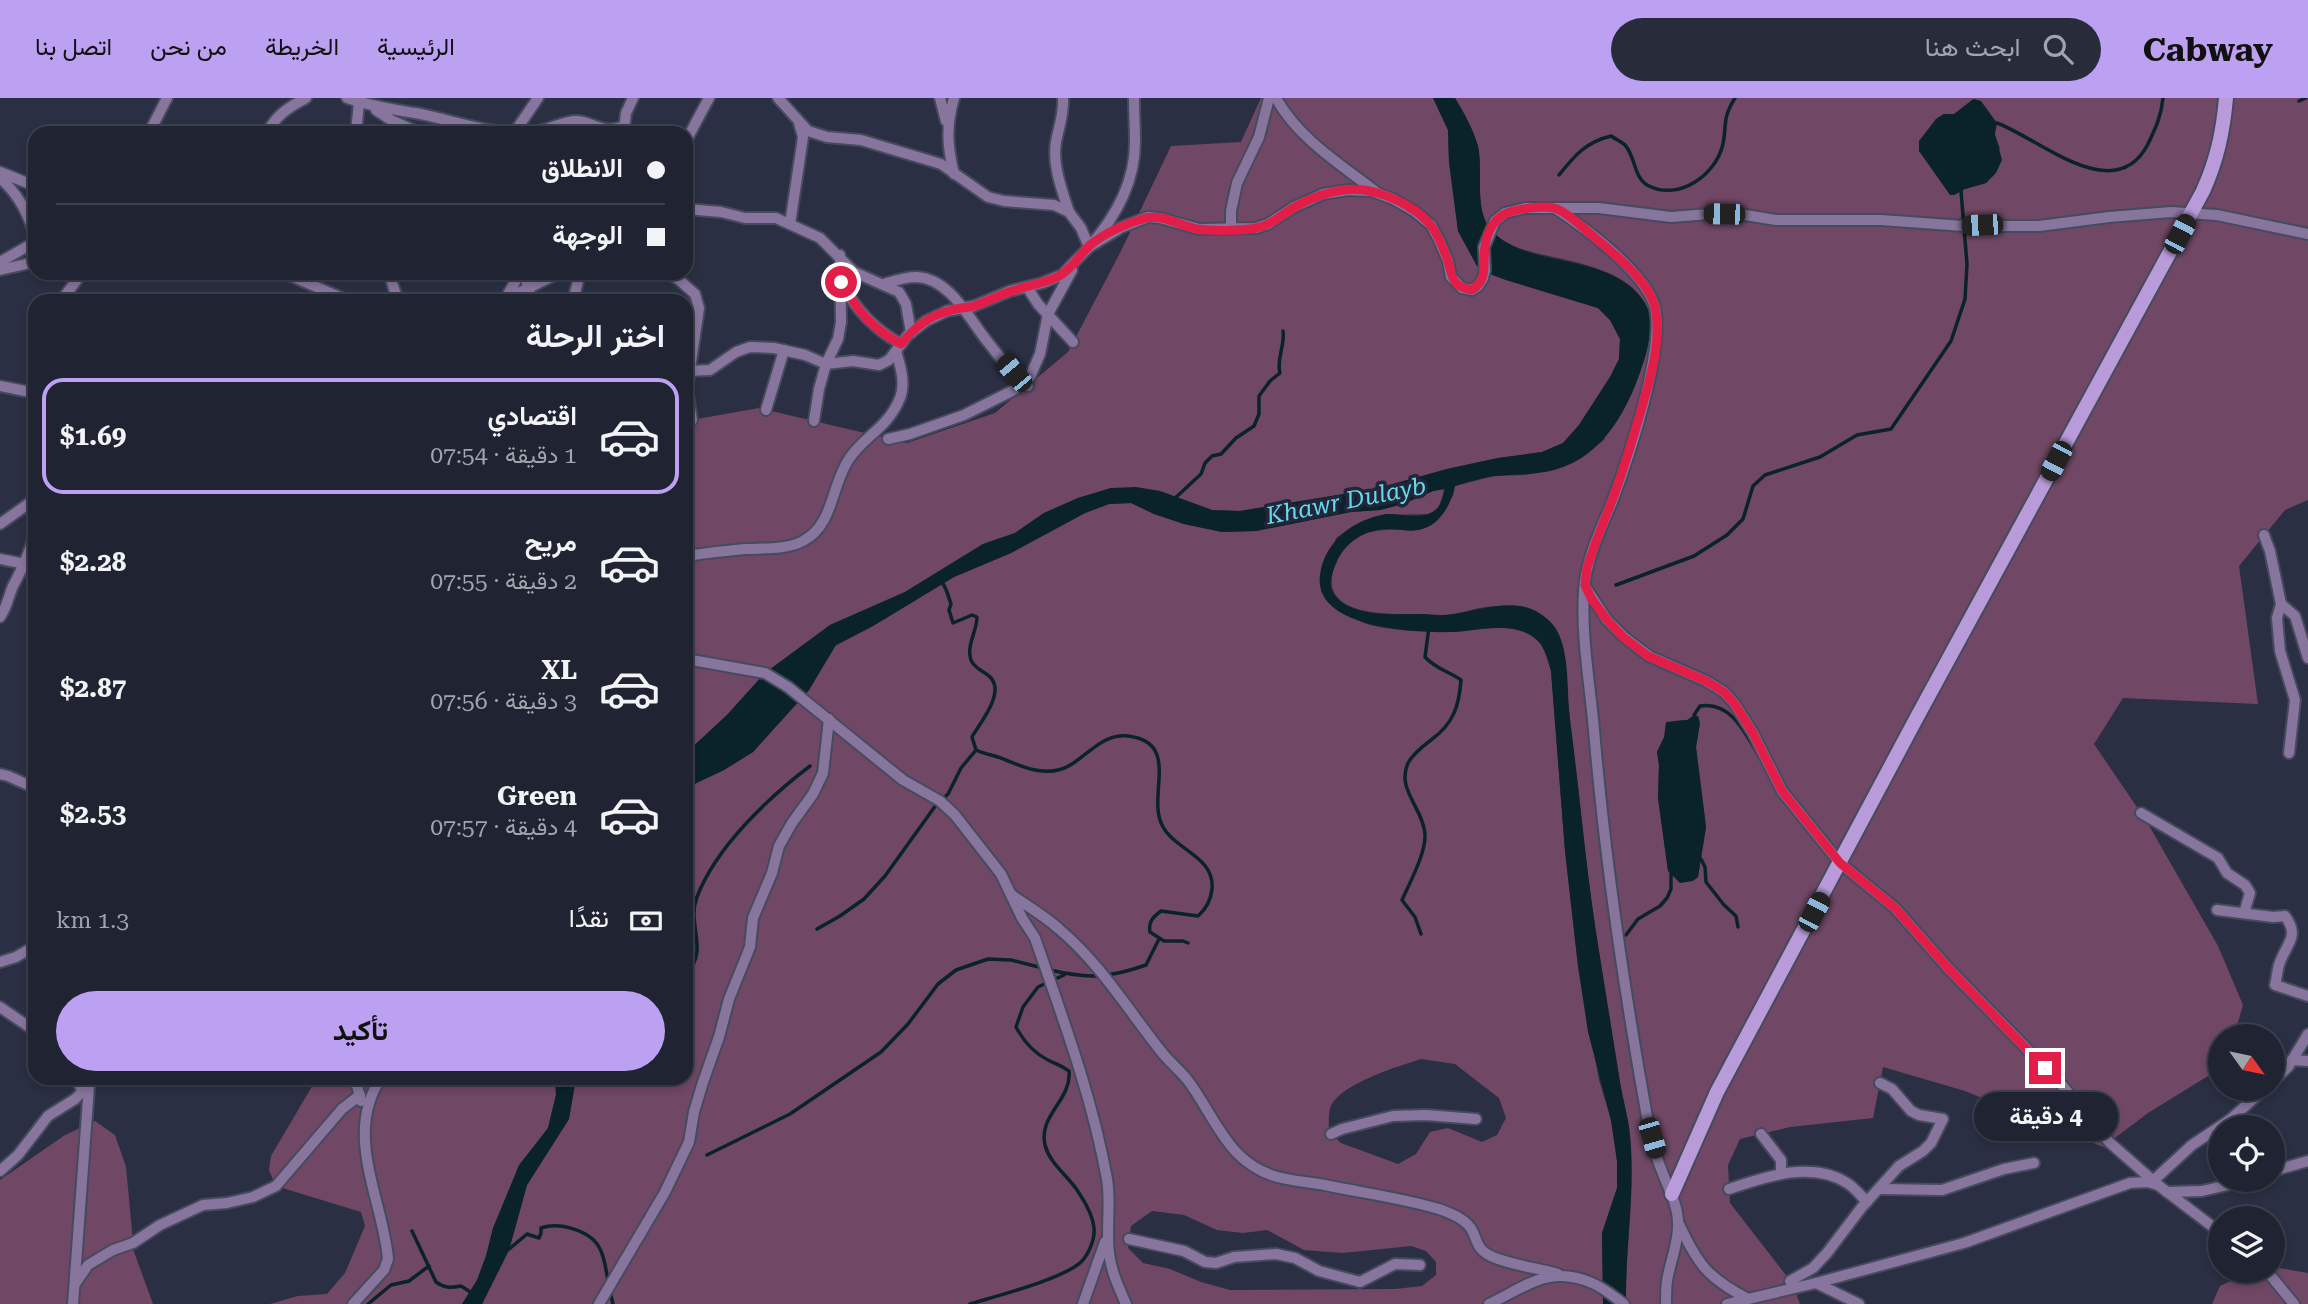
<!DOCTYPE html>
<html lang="ar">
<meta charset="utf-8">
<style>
body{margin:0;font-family:"Roboto Serif",Vazirmatn,serif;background:#282b3a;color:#f1f3f6;direction:rtl;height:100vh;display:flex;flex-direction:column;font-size:26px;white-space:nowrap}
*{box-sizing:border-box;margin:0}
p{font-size:23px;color:#a2a4ac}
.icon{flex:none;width:38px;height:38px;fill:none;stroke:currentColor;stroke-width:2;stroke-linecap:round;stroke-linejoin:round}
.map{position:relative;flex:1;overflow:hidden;direction:ltr}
.panel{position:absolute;left:28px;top:196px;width:665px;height:791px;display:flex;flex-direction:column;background:#202332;border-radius:21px;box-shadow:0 4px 10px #0003,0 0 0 2px #3d404d;direction:rtl}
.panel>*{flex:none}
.top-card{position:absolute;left:28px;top:28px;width:665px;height:154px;border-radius:21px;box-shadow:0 4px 10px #0003,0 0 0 2px #3d404d;direction:rtl;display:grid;align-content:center;height:154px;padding:0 28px;background:#202332}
.needle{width:46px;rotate:123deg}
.fabs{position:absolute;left:2208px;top:926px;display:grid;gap:14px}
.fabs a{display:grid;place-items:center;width:77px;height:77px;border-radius:50%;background:#202332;box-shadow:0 4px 10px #0003,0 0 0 2px #3d404d;font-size:35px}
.end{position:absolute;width:32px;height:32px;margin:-16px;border:9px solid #e11d48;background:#fff;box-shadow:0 0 0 4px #fff}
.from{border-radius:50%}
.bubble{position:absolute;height:49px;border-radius:24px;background:#202332;box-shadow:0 4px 10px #0003,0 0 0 2px #3d404d;font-size:23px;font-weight:700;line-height:49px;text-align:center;direction:rtl}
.car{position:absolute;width:21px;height:42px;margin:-21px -10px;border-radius:9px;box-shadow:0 0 5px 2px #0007;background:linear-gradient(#222 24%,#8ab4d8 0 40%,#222 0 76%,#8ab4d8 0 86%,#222 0)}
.top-card b{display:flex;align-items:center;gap:24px;height:66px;font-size:26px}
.top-card b+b{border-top:2px solid #3d404d}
.top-card i{width:18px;height:18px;background:#f1f3f6}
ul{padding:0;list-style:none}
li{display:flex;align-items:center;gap:21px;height:116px;margin:0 14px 10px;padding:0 14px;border:4px solid transparent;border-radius:21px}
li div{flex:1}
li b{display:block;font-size:26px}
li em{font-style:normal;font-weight:700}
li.current{border-color:#bca0f2}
li>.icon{width:63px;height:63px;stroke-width:1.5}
h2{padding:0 28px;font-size:32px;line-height:84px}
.pay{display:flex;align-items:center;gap:18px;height:77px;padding:0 28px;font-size:26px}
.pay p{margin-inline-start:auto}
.primary-button{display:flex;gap:14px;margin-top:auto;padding:14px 28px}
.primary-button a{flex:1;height:80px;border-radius:42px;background:#bca0f2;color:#111;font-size:28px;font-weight:700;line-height:80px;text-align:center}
header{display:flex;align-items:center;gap:42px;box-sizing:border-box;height:98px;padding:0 35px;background:#bca0f2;color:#111}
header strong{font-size:33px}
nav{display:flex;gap:38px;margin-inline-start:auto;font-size:24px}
.search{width:490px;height:63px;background:#282b3a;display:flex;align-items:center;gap:18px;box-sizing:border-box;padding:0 24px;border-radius:38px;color:#a2a4ac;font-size:26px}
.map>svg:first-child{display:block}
.green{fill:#704865;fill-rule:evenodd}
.water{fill:#0a2328}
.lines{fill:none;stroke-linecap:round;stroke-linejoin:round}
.stream{stroke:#0a2328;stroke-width:3.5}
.minor-casing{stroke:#464a5d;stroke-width:14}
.secondary-casing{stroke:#464a5d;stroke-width:18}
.minor{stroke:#87759d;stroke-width:10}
.secondary{stroke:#b99bda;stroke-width:14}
.route{stroke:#e11d48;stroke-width:9}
.labels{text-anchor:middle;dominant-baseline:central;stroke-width:7;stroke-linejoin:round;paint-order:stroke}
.water-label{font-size:24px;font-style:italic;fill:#63daee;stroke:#212638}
</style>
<header>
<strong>Cabway</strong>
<div class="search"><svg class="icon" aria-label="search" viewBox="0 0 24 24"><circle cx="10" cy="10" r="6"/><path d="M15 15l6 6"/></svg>ابحث هنا</div>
<nav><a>الرئيسية</a><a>الخريطة</a><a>من نحن</a><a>اتصل بنا</a></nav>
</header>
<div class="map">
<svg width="2308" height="1206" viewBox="0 0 2308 1206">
<rect width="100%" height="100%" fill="#2b2f43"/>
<g class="green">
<path d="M1261 0H1433L1448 32 1449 64 1458 133 1477 168 1506 182 1598 210 1610 222 1620 241 1619 261 1610 279 1579 327 1563 345 1542 354 1498 360 1447 371 1375 391 1240 413 1212 412 1160 393 1111 390 1078 400 1044 415 1015 435 983 446 905 494 830 527 765 575 727 617 686 655V323L759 310 907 345 995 315 1068 254 1121 153 1171 48 1241 44Z"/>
<path d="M1455 0H2308V402L2285 412 2239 468 2258 606 2123 600 2094 646 2147 724 2218 848 2243 907 2234 938H2221V970L2148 1015 2103 1049 1965 993 1883 969 1873 1020 1790 1029 1740 1041 1728 1067 1730 1105 1792 1185 1800 1206H1626C1625 1150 1636 1094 1630 1037 1628 1020 1623 1002 1620 985 1607 902 1592 818 1583 734 1579 694 1574 654 1569 613 1566 585 1568 557 1555 531 1545 512 1519 508 1499 508 1480 507 1461 517 1442 517 1435 517 1428 516 1421 516 1387 516 1311 519 1337 463 1354 426 1386 432 1419 432L1453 398 1455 388 1494 378 1525 377 1557 371 1581 360 1604 342 1649 212C1645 206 1641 199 1637 194 1617 172 1576 164 1549 158 1530 154 1509 149 1495 136 1472 115 1484 76 1478 49 1474 32 1464 15 1455 0ZM1973 1 1981 4 2000 50 1986 85 1965 91 1954 97 1919 53 1936 21 1944 16H1954ZM1687 622 1700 625 1696 649 1706 729 1698 779 1668 773 1658 700 1659 667 1657 654 1673 623Z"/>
<path d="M1445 391 1438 411 1429 416 1385 417 1353 428 1336 440 1321 493C1333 502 1351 520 1364 525 1381 532 1431 535 1451 534 1480 533 1515 521 1539 544 1547 551 1548 563 1551 573L1565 753 1578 868 1599 982 1611 1022 1617 1063V1090L1602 1135 1603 1206H482L509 1152 527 1087 569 1021 576 980H686V690L724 672 753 654 809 592 835 548 873 528 954 479 1011 455 1085 415 1109 406 1131 405 1154 416 1184 426 1222 434 1256 433 1351 414 1380 412 1403 406 1433 393ZM1421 961 1455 966 1499 1000 1506 1020 1497 1037 1482 1044 1448 1030 1430 1034 1416 1056 1398 1066 1341 1045 1329 1034C1329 1027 1328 1018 1330 1011 1336 987 1399 968 1421 961ZM1152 1113 1184 1117 1217 1132 1243 1135 1267 1132 1304 1152 1343 1155 1411 1148 1426 1153 1436 1164V1177L1422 1188 1395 1191 1230 1192 1201 1184 1170 1171 1143 1165 1128 1150 1131 1128Z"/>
<path d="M317 980H555L556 997 548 1030 539 1043 493 1130 486 1158 477 1183 462 1206H270L298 1198 327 1196 345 1175 365 1128 361 1114 276 1088 269 1072 271 1058Z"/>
<path d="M95 1023 115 1037 126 1069 134 1154 153 1206H0V1082L65 1037Z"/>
<path d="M2273 1169 2308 1175V1206H2212L2220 1188 2252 1173 2273 1172Z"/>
</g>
<g class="water">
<path d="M1433 0H1455C1464 15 1473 31 1478 48 1484 75 1472 114 1494 135 1529 169 1597 156 1635 193 1655 211 1652 233 1646 256 1632 304 1607 358 1554 372 1535 377 1516 376 1496 378 1483 379 1468 384 1455 388 1451 407 1439 429 1418 432 1409 434 1400 431 1391 431 1368 430 1347 442 1337 463 1334 470 1329 482 1331 490 1342 521 1397 516 1422 516 1430 516 1437 518 1444 517 1482 514 1524 491 1554 528 1569 548 1567 586 1569 610 1570 624 1572 639 1574 654 1582 720 1588 787 1599 853 1606 897 1613 940 1620 984 1623 1003 1629 1021 1630 1039 1635 1096 1625 1150 1626 1206H1603L1602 1135 1617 1090V1063L1611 1022 1588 934 1578 868 1565 753 1551 573C1546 555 1542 539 1522 533 1497 525 1472 534 1447 534 1412 534 1313 530 1320 477 1324 444 1354 421 1386 416 1399 415 1415 421 1428 416 1440 412 1443 402 1444 391L1433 393 1403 406 1380 412 1351 414 1256 433 1222 434 1184 426 1154 416 1131 405 1109 406 1085 415 1011 455 954 479 873 528 836 547 809 592 753 654 724 672 686 690V655L727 617 765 575 830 527 905 494 983 446 1015 435 1044 415 1078 400 1111 390 1136 389 1160 393 1212 412 1240 413 1375 391 1447 371 1498 360 1542 354 1563 345 1579 327 1610 279 1619 261 1620 241 1610 222 1598 210 1506 182 1492 177 1477 168 1458 133 1449 64 1448 32Z"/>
<path d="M1974 1 1981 3 1997 25 1995 36 2002 62 1996 75 1986 85 1965 91 1954 97H1950L1919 53V43L1936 21 1944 16H1954Z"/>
<path d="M1694 617 1698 618 1700 625 1696 649 1706 729 1698 779 1693 783 1680 785 1668 773 1658 700 1659 667 1657 654 1664 639 1666 624 1687 622Z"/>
<path d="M555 980H576L569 1021 527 1087 509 1152 482 1206H462L477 1182 486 1158 493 1130 519 1067 548 1030 556 997Z"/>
</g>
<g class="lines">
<g class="stream">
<path d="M2299 3 2306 0"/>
<path d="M1997 25C2040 41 2115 110 2148 46 2156 29 2161 19 2163 0"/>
<path d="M1559 77C1575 57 1586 44 1611 38 1615 41 1621 43 1625 47 1636 59 1633 80 1649 88 1679 103 1716 77 1723 46 1727 25 1722 21 1735 0"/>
<path d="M210 178 211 175"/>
<path d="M1173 402 1201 376 1205 365 1212 358 1221 356 1236 340 1254 328 1259 316V298L1270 283 1280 275C1276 261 1285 249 1283 233"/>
<path d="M941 483C947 490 948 498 951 506L949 512 953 525 972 517 977 519C977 533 966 548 971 562 974 571 985 573 991 580 1005 596 979 626 972 639L976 652C984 656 993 657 1001 660 1025 670 1049 681 1072 666 1091 654 1103 636 1128 638 1181 644 1147 697 1162 727 1174 752 1215 758 1212 791 1211 801 1206 811 1198 818L1161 813C1153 819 1148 824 1150 834L1164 843H1183L1188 845"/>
<path d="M1616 487 1694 458 1727 437 1743 421 1753 388 1765 377 1820 359 1857 337 1891 331 1951 243 1965 201 1967 166 1961 93"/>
<path d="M1694 617 1700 608C1732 603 1746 637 1760 660"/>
<path d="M1701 761 1705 769 1706 784 1724 807 1736 818 1738 829"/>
<path d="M817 831 840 818 864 801 885 778 936 707 948 696 961 670 976 652"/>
<path d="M1421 836 1415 819 1402 802C1410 784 1426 755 1425 736 1423 710 1396 691 1408 665 1413 656 1423 648 1431 642 1453 626 1459 609 1461 582 1448 573 1436 571 1425 559L1429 529"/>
<path d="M1626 837 1638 821 1660 808 1667 800 1671 791V776"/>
<path d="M1050 872C1088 881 1109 880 1146 867L1159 841"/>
<path d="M686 877C710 851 686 827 697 799 716 749 768 700 810 668"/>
<path d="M707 1057 790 1016 881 954 908 926 938 886 956 872 988 861 1011 862 1043 870"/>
<path d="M412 1133 436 1184C444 1190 451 1190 461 1188L472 1195"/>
<path d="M508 1152 527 1136 539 1140 541 1135V1130C559 1124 591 1132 600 1151 605 1160 606 1173 608 1183"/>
<path d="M610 1194 613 1206"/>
<path d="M368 1206 391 1187 409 1183 429 1168"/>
<path d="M970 1206C996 1198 1063 1181 1081 1164 1089 1156 1095 1141 1094 1130 1093 1119 1085 1104 1079 1095 1069 1078 1050 1067 1045 1047 1038 1017 1072 1002 1069 973 1062 968 1056 966 1048 962 1034 955 1023 942 1016 929L1023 909 1038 889 1064 877"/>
</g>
<g class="minor-casing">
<g id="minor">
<path d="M347 0C370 8 391 11 415 15 454 22 491 38 532 34 546 33 559 25 574 23 591 21 600 38 625 28L627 35"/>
<path d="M778 0 808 33 827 39 861 42 941 66 988 99 1004 103 1054 107 1069 114 1081 130 1089 149C1115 120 1135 84 1135 44 1135 30 1134 15 1134 0"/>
<path d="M940 0 946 23"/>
<path d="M954 0C946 29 947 47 954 76"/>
<path d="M1063 0C1064 16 1059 28 1056 44 1052 67 1062 92 1069 114"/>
<path d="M1276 0C1298 40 1340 66 1375 93"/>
<path d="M376 12 391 22 420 35"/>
<path d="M624 32 626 15 633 0"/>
<path d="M149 35 167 0"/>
<path d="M267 35C276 17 289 9 306 0"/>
<path d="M356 35 359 4"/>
<path d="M514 35 538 0"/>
<path d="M686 43 709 0"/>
<path d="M0 74 35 88"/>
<path d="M0 80C19 97 27 114 35 137"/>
<path d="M1555 110C1584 129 1643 173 1654 206 1667 247 1628 362 1612 404 1600 433 1586 461 1584 492 1581 539 1590 586 1594 632 1605 762 1624 891 1647 1019 1650 1040 1657 1062 1665 1081 1671 1095 1678 1110 1678 1125 1679 1144 1670 1164 1667 1183 1666 1190 1666 1198 1666 1206"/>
<path d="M686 111 721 114 745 120H776L820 140 854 174 899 194 906 206 911 235"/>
<path d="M790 126 803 39 799 25"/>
<path d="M1231 131V113L1237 85 1259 39 1269 0"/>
<path d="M0 164 35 144"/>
<path d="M0 172 35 164"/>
<path d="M284 175 349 203"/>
<path d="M389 175 398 203"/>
<path d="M524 175 532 203"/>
<path d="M666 175 678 181 695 196 699 210 687 291 692 322"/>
<path d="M884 186C894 183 905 179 916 179 950 180 969 221 987 243 999 259 1013 275 1028 288"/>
<path d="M842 187C858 213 874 231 901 246"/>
<path d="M1027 189 1038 206 1073 244"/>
<path d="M506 200 520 175"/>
<path d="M506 201 559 175"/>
<path d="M61 203 82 175"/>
<path d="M573 203 580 175"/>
<path d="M686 273 710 272 736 254 750 249 774 250 805 257 826 266 853 263 879 267 889 262 908 237 926 223 947 213 974 208 1010 193 1042 185 1062 177 1089 149 1122 129 1148 119 1160 120 1199 131 1256 130 1268 126 1294 109 1323 96 1348 92 1372 93 1393 101 1414 113 1431 127 1439 142 1448 163 1451 179 1462 190 1472 192 1478 188 1483 180 1485 172 1484 149 1495 123 1505 115 1525 110H1599L1671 119 1709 116H1739L1776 122H1881L1964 128H2039L2109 119 2171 114 2217 117 2308 136"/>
<path d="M0 288 35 295"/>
<path d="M766 312 784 252"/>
<path d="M814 323 819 291 826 266 838 241 841 224 840 157"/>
<path d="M888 341 910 336 964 317 1014 292 1030 279 1040 256 1048 216 1072 172"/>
<path d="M0 426 35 401"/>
<path d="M2264 437 2270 453 2281 506 2277 520 2280 553 2295 602 2289 655"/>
<path d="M686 458C705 455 725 453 745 451 762 450 787 452 803 443 834 427 831 387 849 361 864 338 888 330 900 300 906 285 900 267 896 253"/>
<path d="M0 461 35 468"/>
<path d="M1586 490 1607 522 1624 539 1649 558 1706 583 1724 594 1734 605 1753 635 1782 693 1840 765 1895 810 1948 870 2061 986 2109 1044 2158 1087 2221 1135"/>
<path d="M2281 506 2295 518 2308 560"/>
<path d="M0 519C8 507 8 499 13 488 22 471 30 455 35 435"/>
<path d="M686 561 765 575 788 589 903 682 940 703 955 717 1001 776 1022 820 1035 840C1062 918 1092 998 1107 1081 1111 1105 1106 1131 1109 1155 1111 1173 1119 1190 1126 1206"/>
<path d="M0 676 8 678 35 690"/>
<path d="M2141 715 2218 760 2227 775 2245 787 2250 795 2244 815"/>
<path d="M1012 797C1027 808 1045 818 1059 831 1101 866 1130 915 1164 957 1171 965 1179 972 1186 980 1205 1004 1216 1033 1237 1055 1265 1083 1290 1081 1325 1087 1363 1095 1402 1100 1439 1111 1452 1116 1467 1121 1473 1134 1477 1143 1478 1151 1487 1156 1504 1166 1538 1170 1558 1176"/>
<path d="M2217 812 2273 819 2285 818C2300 838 2287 845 2280 864 2277 871 2277 880 2275 887L2308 898"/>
<path d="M0 864 16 859 35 848"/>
<path d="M0 909 35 933"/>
<path d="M2292 962 2308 963"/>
<path d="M75 980 83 993"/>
<path d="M355 980 361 1003"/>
<path d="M2273 983 2288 969 2308 936"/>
<path d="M1331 1036 1342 1031 1393 1018 1426 1017 1476 1021"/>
<path d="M1761 1036 1781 1062V1076"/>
<path d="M0 1073 18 1057 48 1018 75 1001 96 980"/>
<path d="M2273 1073 2308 1063"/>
<path d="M2154 1082 2192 1047 2231 1021 2265 990"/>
<path d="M1729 1091C1765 1079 1812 1062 1847 1085 1854 1089 1861 1098 1867 1104"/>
<path d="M1880 1091 1942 1092 2004 1071 2034 1065"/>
<path d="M2167 1094 2202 1093 2249 1082"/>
<path d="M1679 1126C1698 1167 1708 1180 1748 1201"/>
<path d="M1129 1141 1184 1153 1205 1164 1216 1165 1234 1159 1276 1156 1295 1160 1319 1173 1360 1184 1395 1166 1420 1167"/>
<path d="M2266 1172 2294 1206"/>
<path d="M1790 1183 1813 1170 1827 1155 1862 1109 1899 1068 1923 1053 1931 1045 1943 1021 1919 1017 1911 1013 1892 991 1880 985"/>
<path d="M1816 1185 1859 1206"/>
<path d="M75 1186 88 1167 113 1152 133 1145 160 1127 203 1107 227 1105 253 1099 276 1088 342 1011 360 997"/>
<path d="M73 1206 89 988"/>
<path d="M353 1206 384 1172 388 1161C383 1102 343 1036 381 980"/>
<path d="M599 1206 665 1094 689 1044 694 1014 703 984 719 939 729 901 750 849 753 820 772 775 779 748 792 725 813 696 823 675 829 621"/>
<path d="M1083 1206 1105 1144"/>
<path d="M1489 1206C1525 1189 1550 1166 1592 1185 1604 1190 1614 1199 1624 1206"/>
<path d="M1727 1206 1816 1185 1964 1145 2130 1085 2147 1084 2158 1087"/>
</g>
</g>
<g class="secondary-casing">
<path id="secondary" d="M1672 1096 1717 994 1917 619 2203 93C2217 62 2223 34 2226 0"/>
</g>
<use href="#minor" class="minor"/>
<use href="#secondary" class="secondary"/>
</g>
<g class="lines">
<path class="route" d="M841 184C858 213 871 230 901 246 913 231 929 218 948 213 957 210 966 210 974 208 986 204 997 198 1009 194 1025 188 1043 186 1059 178 1072 171 1079 158 1089 148 1104 135 1127 125 1146 120 1163 116 1181 128 1197 131 1212 133 1241 133 1256 130 1270 128 1281 117 1293 110 1315 97 1348 86 1374 94 1394 99 1420 112 1432 129 1439 139 1444 152 1448 163 1453 180 1451 188 1472 192 1489 180 1482 167 1485 149 1486 136 1494 120 1507 115 1518 111 1543 107 1554 110 1566 113 1583 130 1593 138 1613 155 1649 183 1655 209 1662 243 1651 277 1642 309 1633 340 1624 370 1613 400 1604 424 1594 446 1587 470L1585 487 1591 500 1607 522 1623 539 1648 558 1706 583 1724 594 1734 605 1753 635 1782 693 1840 765 1895 810 1948 870 2045 970"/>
</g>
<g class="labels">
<g class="water-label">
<text transform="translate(1346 403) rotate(-11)">Khawr Dulayb</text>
</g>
</g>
</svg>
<div class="fabs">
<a><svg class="needle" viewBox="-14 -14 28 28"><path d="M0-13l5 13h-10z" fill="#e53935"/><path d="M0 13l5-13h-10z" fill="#a2a4ac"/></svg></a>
<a><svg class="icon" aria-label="locate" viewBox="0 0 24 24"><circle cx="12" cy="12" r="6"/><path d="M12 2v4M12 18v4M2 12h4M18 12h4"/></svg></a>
<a><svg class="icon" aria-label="layers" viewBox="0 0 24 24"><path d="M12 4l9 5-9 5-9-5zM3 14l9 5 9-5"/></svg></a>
</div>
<i class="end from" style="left:841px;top:184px"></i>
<i class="end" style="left:2045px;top:970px"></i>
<div class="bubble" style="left:1974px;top:994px;width:144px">4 دقيقة</div>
<i class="car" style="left:1724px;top:116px;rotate:271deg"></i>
<i class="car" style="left:1982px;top:127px;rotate:268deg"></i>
<i class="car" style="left:2180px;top:136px;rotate:28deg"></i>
<i class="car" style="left:1014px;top:275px;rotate:320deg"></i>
<i class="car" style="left:2056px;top:363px;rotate:208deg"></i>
<i class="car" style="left:1814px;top:814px;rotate:28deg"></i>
<i class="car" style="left:1652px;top:1040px;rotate:164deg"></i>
<div class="top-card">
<b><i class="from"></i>الانطلاق</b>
<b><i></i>الوجهة</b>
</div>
<section class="panel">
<h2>اختر الرحلة</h2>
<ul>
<li class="current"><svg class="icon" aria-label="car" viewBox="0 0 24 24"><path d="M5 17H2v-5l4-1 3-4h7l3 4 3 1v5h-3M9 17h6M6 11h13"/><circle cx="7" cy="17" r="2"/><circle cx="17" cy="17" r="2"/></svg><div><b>اقتصادي</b><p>1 دقيقة · 07:54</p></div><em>$1.69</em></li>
<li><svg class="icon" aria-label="car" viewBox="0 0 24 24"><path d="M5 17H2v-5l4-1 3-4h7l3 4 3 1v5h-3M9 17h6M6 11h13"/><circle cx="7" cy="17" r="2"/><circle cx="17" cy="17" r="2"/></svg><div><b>مريح</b><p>2 دقيقة · 07:55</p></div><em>$2.28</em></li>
<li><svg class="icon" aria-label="car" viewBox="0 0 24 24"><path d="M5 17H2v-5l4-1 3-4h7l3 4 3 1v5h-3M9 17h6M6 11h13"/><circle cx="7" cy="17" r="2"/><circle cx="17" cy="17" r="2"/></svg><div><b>XL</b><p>3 دقيقة · 07:56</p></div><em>$2.87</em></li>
<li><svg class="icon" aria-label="car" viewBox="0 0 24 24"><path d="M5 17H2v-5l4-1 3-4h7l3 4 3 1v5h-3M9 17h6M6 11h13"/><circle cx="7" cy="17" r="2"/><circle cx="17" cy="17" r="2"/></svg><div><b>Green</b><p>4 دقيقة · 07:57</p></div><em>$2.53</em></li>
</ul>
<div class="pay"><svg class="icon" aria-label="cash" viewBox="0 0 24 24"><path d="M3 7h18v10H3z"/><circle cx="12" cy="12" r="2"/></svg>نقدًا<p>1.3 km</p></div>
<div class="primary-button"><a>تأكيد</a></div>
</section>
</div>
